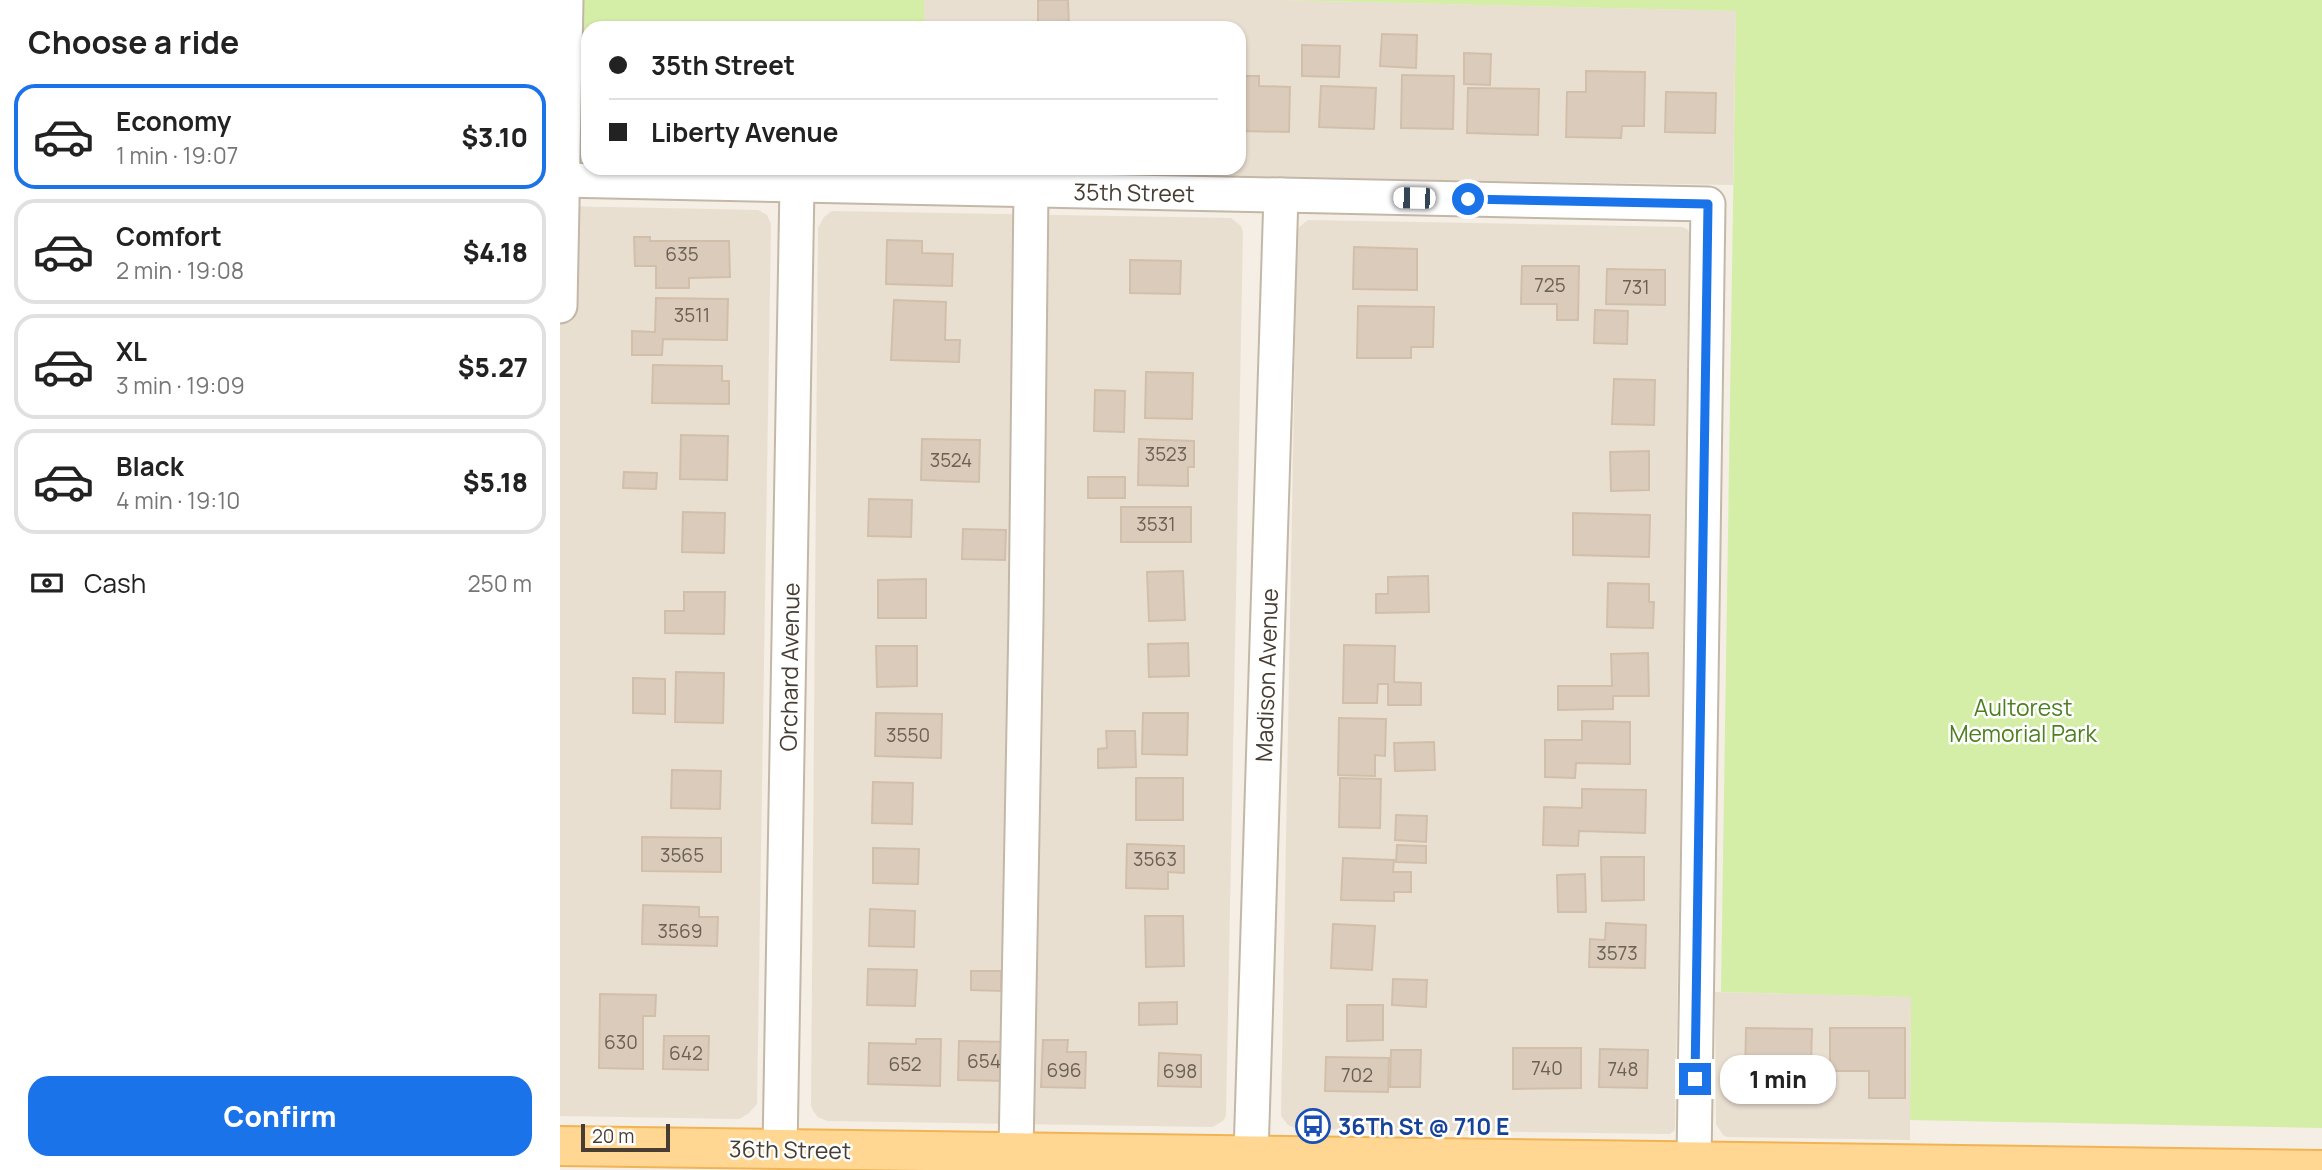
<!DOCTYPE html>
<meta charset="utf-8">
<style>
body{margin:0;font-family:Manrope,sans-serif;background:#f6f6f6;color:#222;height:100vh;display:flex;flex-direction:column;font-size:26px;white-space:nowrap}
*{box-sizing:border-box;margin:0}
p{font-size:23px;color:#767676}
.icon{flex:none;width:38px;height:38px;fill:none;stroke:currentColor;stroke-width:2;stroke-linecap:round;stroke-linejoin:round}
.map{position:relative;flex:1;overflow:hidden}
.side{display:flex;flex-direction:column;background:#fff;width:560px}
.side>*{flex:none}
.hud{position:absolute;left:21px;top:21px;width:665px;height:154px;border-radius:21px;box-shadow:0 2px 5px #0004;display:grid;align-content:center;height:154px;padding:0 28px;background:#fff}
.scale{position:absolute;left:21px;bottom:18px;width:89px;box-sizing:border-box;padding-left:7px;border:4px solid #473d33;border-top:0;font-size:19px;line-height:24px;white-space:nowrap;color:#473d33;-webkit-text-stroke:5px #fff;paint-order:stroke}
.end{position:absolute;width:32px;height:32px;margin:-16px;border:9px solid #1a73e8;background:#fff;box-shadow:0 0 0 4px #fff}
.from{border-radius:50%}
.bubble{position:absolute;height:49px;border-radius:21px;background:#fff;box-shadow:0 2px 5px #0004;font-size:23px;font-weight:800;line-height:49px;text-align:center}
.car{position:absolute;width:21px;height:42px;margin:-21px -10px;border-radius:9px;box-shadow:0 0 5px 2px #0007;background:linear-gradient(#fff 24%,#345 0 40%,#fff 0 76%,#345 0 86%,#fff 0)}
.hud b{display:flex;align-items:center;gap:24px;height:66px;font-size:26px}
.hud b+b{border-top:2px solid #e0e0e0}
.hud i{width:18px;height:18px;background:#222}
ul{padding:0;list-style:none}
li{display:flex;align-items:center;gap:21px;height:105px;margin:0 14px 10px;padding:0 14px;border:4px solid #e0e0e0;border-radius:21px}
li div{flex:1}
li b{display:block;font-size:26px}
li em{font-style:normal;font-weight:800}
li.current{border-color:#1a73e8}
li>.icon{width:63px;height:63px;stroke-width:1.5}
h2{padding:0 28px;font-size:32px;line-height:84px}
.pay{display:flex;align-items:center;gap:18px;height:77px;padding:0 28px;font-size:26px}
.pay p{margin-inline-start:auto}
.cta{display:flex;gap:14px;margin-top:auto;padding:14px 28px}
.cta a{flex:1;height:80px;border-radius:21px;background:#1a73e8;color:#fff;font-size:28px;font-weight:800;line-height:80px;text-align:center}
main{display:flex;flex:1;min-height:0}
.map>svg:first-child{display:block}
.residential{fill:#e9dfd1}
.green{fill:#d4eda7}
.building{fill:#dacbbb;stroke:#d2bfaa;stroke-width:2}
.lines{fill:none;stroke-linecap:round;stroke-linejoin:round}
.minor-casing{stroke:#c3b7a8;stroke-width:37}
.major-casing{stroke:#f1b455;stroke-width:42}
.minor{stroke:#fff;stroke-width:33}
.major{stroke:#ffd692;stroke-width:38}
.route{stroke:#1a73e8;stroke-width:9}
.labels{text-anchor:middle;dominant-baseline:central;stroke-width:5;stroke-linejoin:round;paint-order:stroke}
.number-label{font-size:19px;fill:#6c6055}
.street-label{font-size:23px;fill:#473d33;stroke:#fff}
.park-label{font-size:23px;fill:#4c7f20;stroke:#fff}
.transit-label{font-size:23px;font-weight:bold;fill:#164399;stroke:#fff;text-anchor:start}
</style>
<main>
<section class="side">
<h2>Choose a ride</h2>
<ul>
<li class="current"><svg class="icon" aria-label="car" viewBox="0 0 24 24"><path d="M5 17H2v-5l4-1 3-4h7l3 4 3 1v5h-3M9 17h6M6 11h13"/><circle cx="7" cy="17" r="2"/><circle cx="17" cy="17" r="2"/></svg><div><b>Economy</b><p>1 min · 19:07</p></div><em>$3.10</em></li>
<li><svg class="icon" aria-label="car" viewBox="0 0 24 24"><path d="M5 17H2v-5l4-1 3-4h7l3 4 3 1v5h-3M9 17h6M6 11h13"/><circle cx="7" cy="17" r="2"/><circle cx="17" cy="17" r="2"/></svg><div><b>Comfort</b><p>2 min · 19:08</p></div><em>$4.18</em></li>
<li><svg class="icon" aria-label="car" viewBox="0 0 24 24"><path d="M5 17H2v-5l4-1 3-4h7l3 4 3 1v5h-3M9 17h6M6 11h13"/><circle cx="7" cy="17" r="2"/><circle cx="17" cy="17" r="2"/></svg><div><b>XL</b><p>3 min · 19:09</p></div><em>$5.27</em></li>
<li><svg class="icon" aria-label="car" viewBox="0 0 24 24"><path d="M5 17H2v-5l4-1 3-4h7l3 4 3 1v5h-3M9 17h6M6 11h13"/><circle cx="7" cy="17" r="2"/><circle cx="17" cy="17" r="2"/></svg><div><b>Black</b><p>4 min · 19:10</p></div><em>$5.18</em></li>
</ul>
<div class="pay"><svg class="icon" aria-label="cash" viewBox="0 0 24 24"><path d="M3 7h18v10H3z"/><circle cx="12" cy="12" r="2"/></svg>Cash<p>250 m</p></div>
<div class="cta"><a>Confirm</a></div>
</section>
<div class="map">
<svg width="1762" height="1170" viewBox="0 0 1762 1170">
<rect width="100%" height="100%" fill="#f4eee4"/>
<g class="residential">
<path d="M364 0H719L1176 11 1173 185 364 171V168H679V28H364Z"/>
<path d="M0 206 198 210 207 215 211 224 197 1104 188 1114 179 1119 0 1116Z"/>
<path d="M272 211 671 218 681 226 683 232 666 1115 664 1120 653 1127 267 1121 258 1117 253 1111 251 1105 258 228 264 217Z"/>
<path d="M748 220 1122 227 1127 229 1131 235 1115 1130 1110 1134 737 1129 728 1125 721 1116 737 232 739 227Z"/>
<path d="M1155 992 1351 997 1350 1140 1167 1137 1163 1135 1156 1124V1117Z"/>
</g>
<g class="green">
<path d="M6 0H364V28H28V164L9 163Z"/>
<path d="M719 0H1762V1128L1350 1120 1351 997 1161 992 1176 11Z"/>
</g>
<g class="building">
<path d="M478 0H508L509 28H478Z"/>
<path d="M822 34 857 35 856 68 820 66Z"/>
<path d="M742 45 780 46 779 77 742 76Z"/>
<path d="M904 53 931 54 930 85 904 84Z"/>
<path d="M1026 71 1085 72 1084 126H1062L1061 138 1006 137 1007 92H1026Z"/>
<path d="M842 75 894 76 893 129 841 128Z"/>
<path d="M679 76H699V86L730 87 729 132 681 131Z"/>
<path d="M761 86 816 88 814 129 759 127Z"/>
<path d="M908 88 979 89 978 135 907 133Z"/>
<path d="M1106 92 1156 93 1155 133 1105 132Z"/>
<path d="M74 237H90V241H169L170 277 129 278V288H96V266H75Z"/>
<path d="M327 240 362 241V253L393 254 392 286 326 284Z"/>
<path d="M794 247 857 249V290L793 289Z"/>
<path d="M570 260 621 261 620 294 570 293Z"/>
<path d="M962 266H1019L1018 320H997V304H961Z"/>
<path d="M1047 269 1105 270V305L1046 304Z"/>
<path d="M96 298 168 299 167 340 103 339 102 355H72V331L95 332Z"/>
<path d="M334 300 386 302 385 340H400L399 362 331 360Z"/>
<path d="M798 306 874 307 873 347H851V358H797Z"/>
<path d="M1035 310 1068 311 1067 344 1034 343Z"/>
<path d="M93 365 162 366V381H169V404L92 403Z"/>
<path d="M586 372 633 373 632 419 585 418Z"/>
<path d="M1054 379 1095 380 1094 425 1052 424Z"/>
<path d="M535 390 565 391 564 432 534 431Z"/>
<path d="M121 435 168 436 167 480 120 479Z"/>
<path d="M362 439 420 440 419 482 361 480Z"/>
<path d="M579 439 634 441V467H628V486L578 485Z"/>
<path d="M1089 451V490L1051 491 1050 452Z"/>
<path d="M64 472 97 473 96 489 63 488Z"/>
<rect x="528" y="477" width="37" height="21"/>
<path d="M309 499 352 500 351 537 308 536Z"/>
<rect x="561" y="507" width="70" height="35"/>
<path d="M123 512 165 513 164 553 122 552Z"/>
<path d="M1013 513 1090 515 1089 557 1013 555Z"/>
<path d="M403 529 446 530 445 560 402 559Z"/>
<path d="M623 571 625 620 589 621 587 572Z"/>
<path d="M868 576 869 612 816 613V594H828V577Z"/>
<path d="M366 579V618H318V580Z"/>
<path d="M1048 583 1089 584V602H1094L1093 628 1047 627Z"/>
<path d="M124 592H165L164 634 105 633V611H124Z"/>
<path d="M628 643 629 676 589 677 588 644Z"/>
<path d="M784 645 835 646 834 682 861 683V705H828V684H818L817 703H783Z"/>
<path d="M316 646H357V686L317 687Z"/>
<path d="M1088 653 1089 696H1053V709L998 710V686H1052L1051 654Z"/>
<path d="M116 672 164 673 163 723 115 722Z"/>
<path d="M73 678 105 679V714L73 713Z"/>
<path d="M316 713 382 714 381 758 315 756Z"/>
<path d="M583 713H628L627 755 582 754Z"/>
<path d="M779 718 826 719 825 756 815 755V776L778 775Z"/>
<path d="M1022 721 1070 722V764L1016 763 1015 778 985 777V740H1022Z"/>
<path d="M546 731H575L576 767 538 768V749L547 748Z"/>
<path d="M874 742 875 770 835 771 834 743Z"/>
<path d="M112 770 161 771 160 809 111 808Z"/>
<rect x="576" y="778" width="47" height="42"/>
<path d="M780 778 821 779 820 828 779 827Z"/>
<path d="M313 782 353 783 352 824 312 823Z"/>
<path d="M1022 789 1086 790 1085 833 1019 831 1018 846 983 845 984 807 1022 808Z"/>
<path d="M836 815 867 816 866 842 835 840Z"/>
<path d="M82 837 161 838V872L82 871Z"/>
<path d="M567 844 624 846V873L608 872V889L566 888Z"/>
<path d="M837 845 866 846V863L836 862Z"/>
<path d="M313 848 359 849 358 884 313 883Z"/>
<path d="M1041 857H1084V900L1042 901Z"/>
<path d="M783 858 834 860 833 872H851V892H834V901L781 900Z"/>
<path d="M1025 874 1026 912H998L997 875Z"/>
<path d="M83 905 139 907V917H158L157 946 82 944Z"/>
<path d="M310 909 355 911 354 947 309 946Z"/>
<path d="M585 916H623L624 966 586 967Z"/>
<path d="M1046 923 1086 925 1085 968 1029 967 1030 939 1045 940Z"/>
<path d="M773 924 815 926 812 970 771 968Z"/>
<path d="M308 969 357 970 355 1006 307 1005Z"/>
<path d="M411 971H441V991L411 990Z"/>
<path d="M833 979 867 980 866 1007 832 1005Z"/>
<path d="M40 994 96 995 95 1016H83V1069L39 1068Z"/>
<path d="M617 1002V1024L579 1025V1003Z"/>
<path d="M787 1005H823V1040L787 1041Z"/>
<path d="M1186 1028 1252 1029 1250 1096 1226 1095V1079L1185 1078Z"/>
<path d="M1270 1028H1345V1098H1309V1071H1270Z"/>
<path d="M104 1036H149L148 1070 103 1069Z"/>
<path d="M356 1039H381L380 1086 308 1084 309 1043 356 1044Z"/>
<path d="M483 1040H508L507 1052H526L525 1088 481 1087Z"/>
<path d="M399 1041 450 1042 449 1081 398 1080Z"/>
<path d="M953 1048H1021V1088L953 1089Z"/>
<path d="M1040 1049 1088 1050 1087 1088 1039 1087Z"/>
<path d="M831 1050H861L860 1087H830Z"/>
<path d="M599 1053 641 1055V1087L598 1086Z"/>
<path d="M766 1057 829 1058 828 1092 765 1091Z"/>
</g>
<g class="lines">
<g class="minor-casing">
<g id="minor">
<path d="M0 180 1148 204 1134 1161"/>
<path d="M0 306 6 0"/>
<path d="M220 1149 237 185"/>
<path d="M456 1152 466 619 471 190"/>
<path d="M691 1155 721 195"/>
</g>
</g>
<g class="major-casing">
<path id="major" d="M0 1146 1762 1170"/>
</g>
<use href="#minor" class="minor"/>
<use href="#major" class="major"/>
</g>
<g class="lines">
<path class="route" d="M908 199 1148 204 1135 1079"/>
</g>
<defs>
<g id="bus-ring" transform="scale(1.75)"><circle r="9.5" fill="#fff" stroke="#1a4fb4" stroke-width="1.5"/><path d="M-5-6H5V4H4V6H2V4H-2V6H-4V4H-5ZM-3.5-4V0h7V-4ZM-3.5 1.2v1.5H-2V1.2ZM2 1.2v1.5H3.5V1.2Z" fill="#1a4fb4"/></g>
</defs>
<g fill-rule="evenodd">
<use href="#bus-ring" x="753" y="1126"/>
</g>
<g class="labels">
<g class="number-label">
<text x="122" y="254">635</text>
<text x="990" y="285">725</text>
<text x="1076" y="287">731</text>
<text x="132" y="315">3511</text>
<text x="606" y="454">3523</text>
<text x="391" y="460">3524</text>
<text x="596" y="524">3531</text>
<text x="348" y="735">3550</text>
<text x="122" y="855">3565</text>
<text x="595" y="859">3563</text>
<text x="120" y="931">3569</text>
<text x="1057" y="953">3573</text>
<text x="61" y="1042">630</text>
<text x="126" y="1053">642</text>
<text x="424" y="1061">654</text>
<text x="345" y="1064">652</text>
<text x="987" y="1068">740</text>
<text x="1063" y="1069">748</text>
<text x="504" y="1070">696</text>
<text x="620" y="1071">698</text>
<text x="797" y="1075">702</text>
</g>
<g class="street-label">
<text transform="translate(574 192) rotate(1)">35th Street</text>
<text transform="translate(229 667) rotate(-89)">Orchard Avenue</text>
<text transform="translate(706 675) rotate(-88)">Madison Avenue</text>
<text transform="translate(230 1149) rotate(1)">36th Street</text>
</g>
<g class="park-label">
<text x="1463" y="707">Aultorest<tspan x="1463" dy="26">Memorial Park</tspan></text>
</g>
<g class="transit-label">
<text x="778" y="1126">36Th St @ 710 E</text>
</g>
</g>
</svg>
<div class="scale">20 m</div>
<i class="end from" style="left:908px;top:199px"></i>
<i class="end" style="left:1135px;top:1079px"></i>
<div class="bubble" style="left:1160px;top:1055px;width:116px">1 min</div>
<i class="car" style="left:854px;top:198px;rotate:271deg"></i>
<div class="hud">
<b><i class="from"></i>35th Street</b>
<b><i></i>Liberty Avenue</b>
</div>
</div>
</main>
